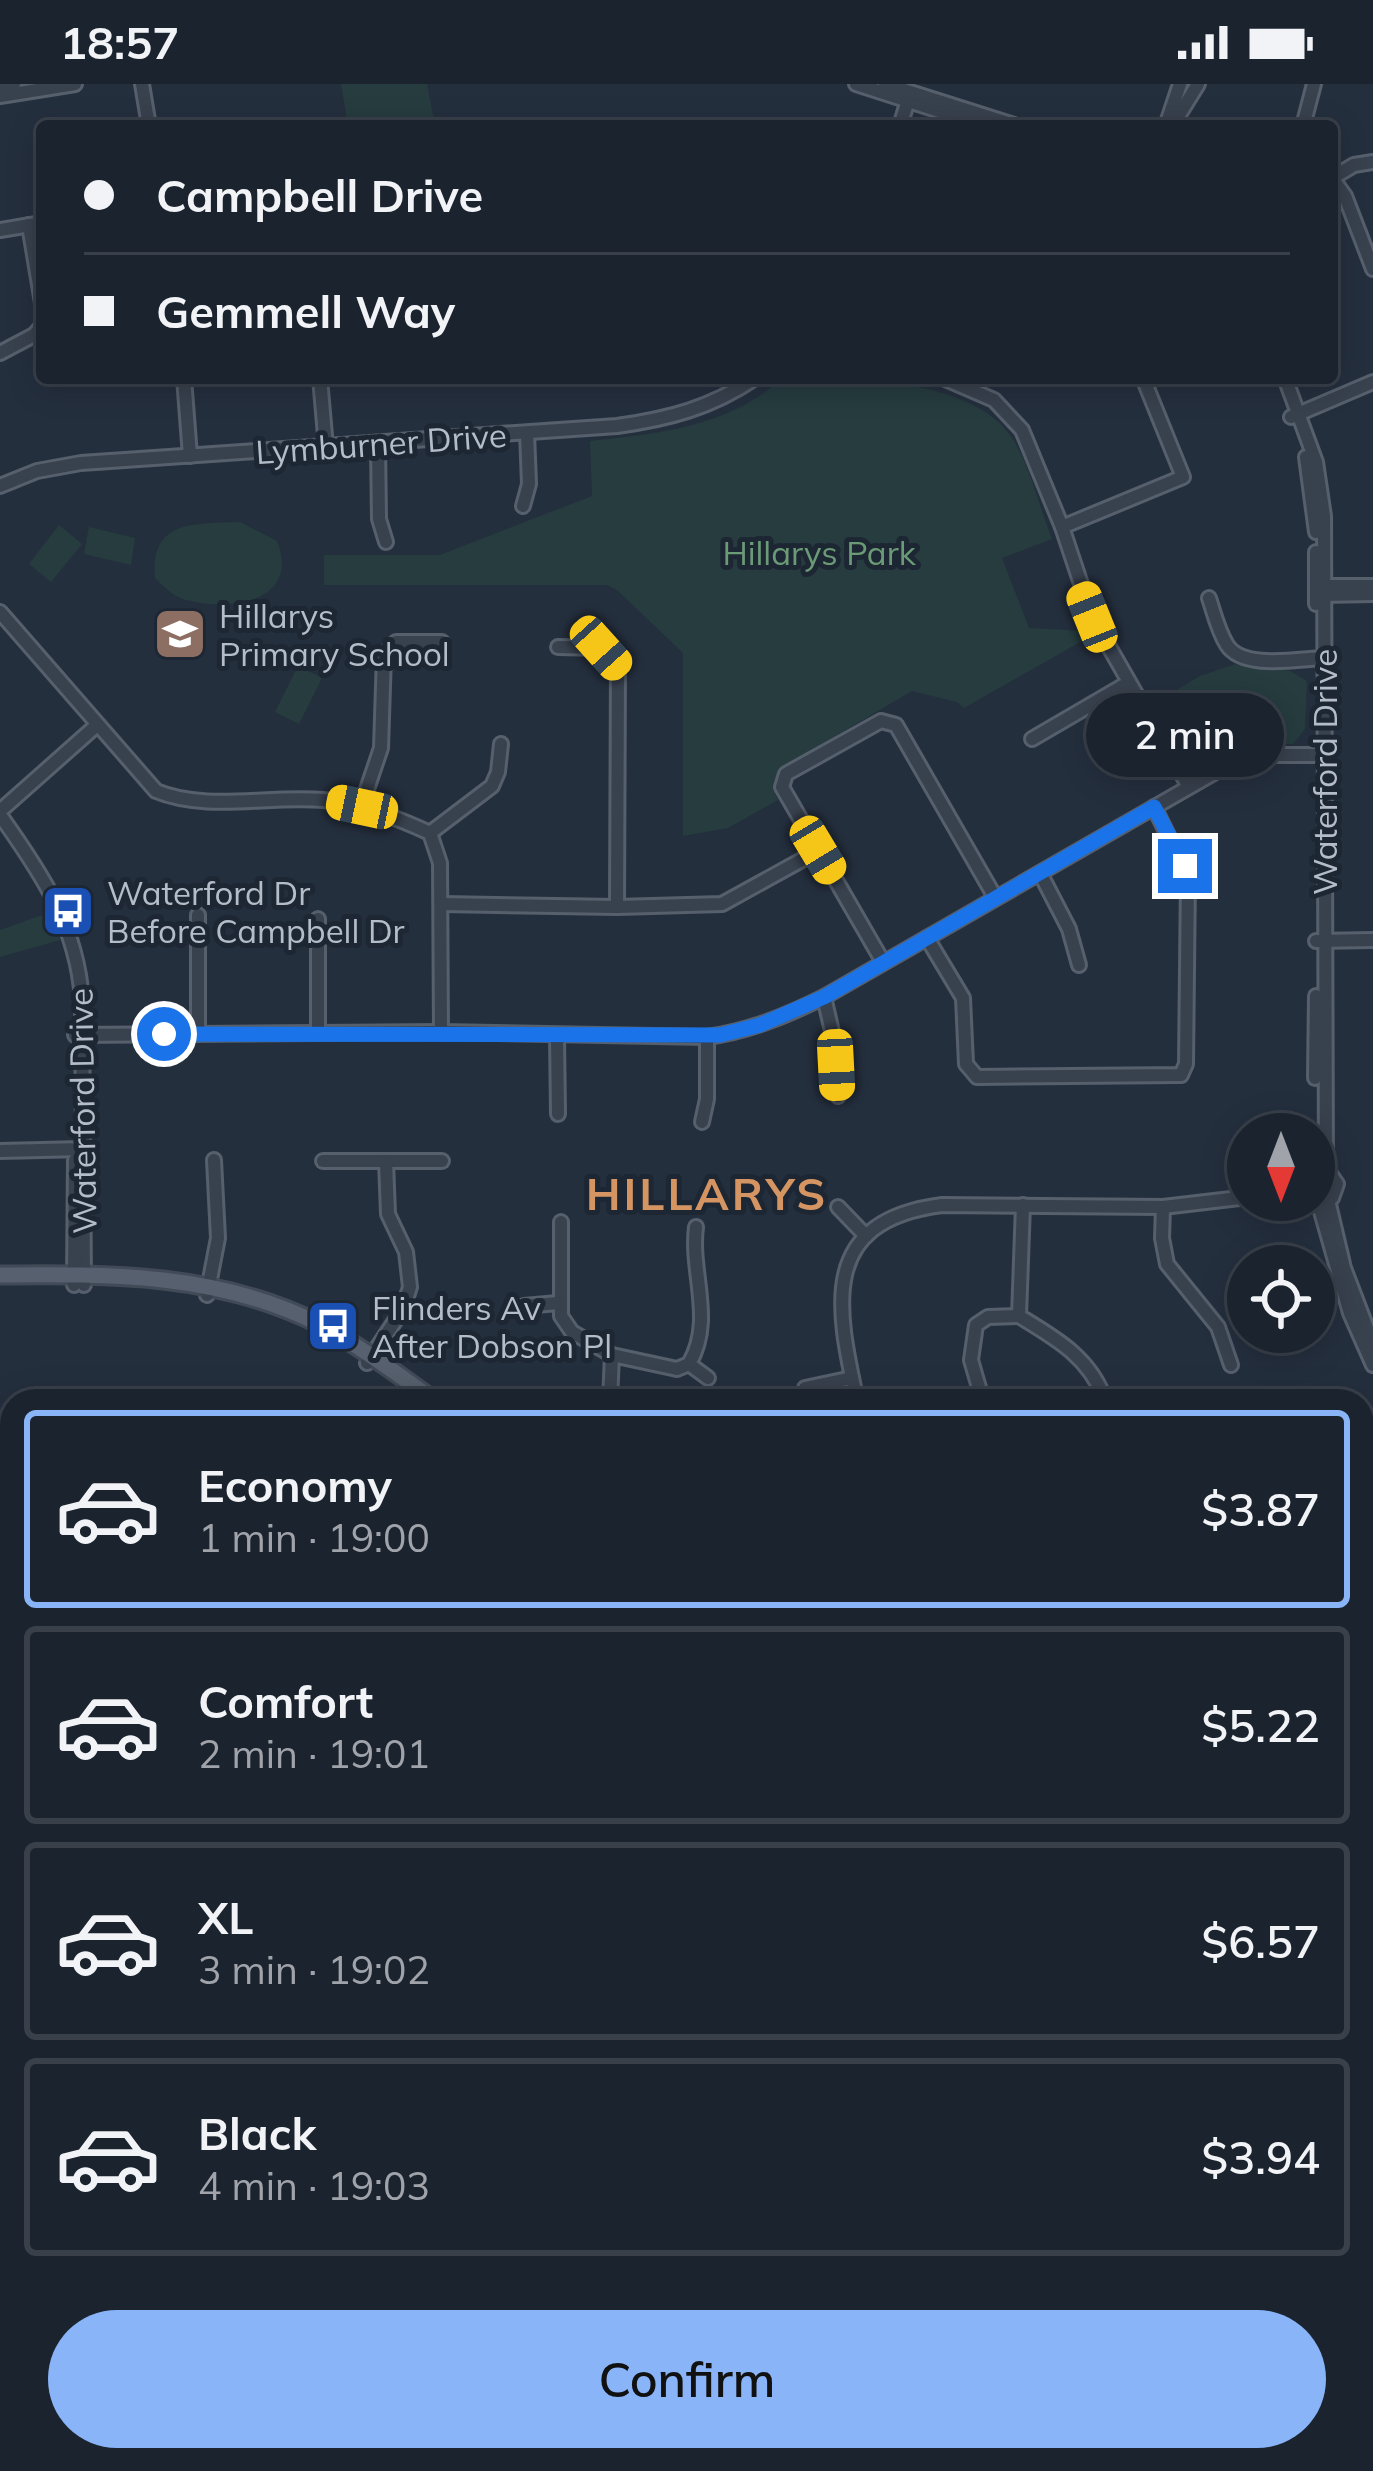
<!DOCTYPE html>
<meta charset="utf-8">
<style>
body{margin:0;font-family:Mulish,sans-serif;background:#282f3a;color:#f1f3f6;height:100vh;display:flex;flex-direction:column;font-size:45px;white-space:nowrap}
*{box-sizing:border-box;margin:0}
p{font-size:39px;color:#a0a4aa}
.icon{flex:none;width:66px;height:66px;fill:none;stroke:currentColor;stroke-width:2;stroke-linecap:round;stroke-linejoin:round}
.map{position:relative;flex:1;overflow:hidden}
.details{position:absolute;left:0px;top:1305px;width:1374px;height:1083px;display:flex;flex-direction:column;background:#1b232e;border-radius:36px 36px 0 0;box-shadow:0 6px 30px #0003,0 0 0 3px #39404a}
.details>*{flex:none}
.top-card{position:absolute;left:36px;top:36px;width:1302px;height:264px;border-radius:12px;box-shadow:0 6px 30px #0003,0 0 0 3px #39404a;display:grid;align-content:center;height:264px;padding:0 48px;background:#1b232e}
.needle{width:78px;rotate:180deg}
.fabs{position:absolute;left:1227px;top:1029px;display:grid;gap:24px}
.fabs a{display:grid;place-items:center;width:108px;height:108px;border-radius:50%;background:#1b232e;box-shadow:0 6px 30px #0003,0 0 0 3px #39404a;font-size:60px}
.end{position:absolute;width:54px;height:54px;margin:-27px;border:15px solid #1a73e8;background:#fff;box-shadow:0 0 0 6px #fff}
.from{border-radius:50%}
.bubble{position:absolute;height:84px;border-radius:42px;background:#1b232e;box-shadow:0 6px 30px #0003,0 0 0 3px #39404a;font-size:39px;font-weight:600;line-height:84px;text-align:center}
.car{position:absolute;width:36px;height:72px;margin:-36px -18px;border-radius:15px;box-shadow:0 0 9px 3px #0007;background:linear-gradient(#f5c518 24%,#345 0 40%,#f5c518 0 76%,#345 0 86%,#f5c518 0)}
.top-card b{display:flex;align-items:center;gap:42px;height:114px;font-size:45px}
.top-card b+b{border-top:3px solid #39404a}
.top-card i{width:30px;height:30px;background:#f1f3f6}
ul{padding:21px 0 0;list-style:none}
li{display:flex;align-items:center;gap:36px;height:198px;margin:0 24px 18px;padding:0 24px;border:6px solid #39404a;border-radius:12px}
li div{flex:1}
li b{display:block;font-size:45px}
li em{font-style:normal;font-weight:600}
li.on{border-color:#8ab4f8}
li>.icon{width:108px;height:108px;stroke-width:1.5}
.cta{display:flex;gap:24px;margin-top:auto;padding:24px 48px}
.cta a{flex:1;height:138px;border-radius:72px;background:#8ab4f8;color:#111;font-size:48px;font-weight:600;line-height:138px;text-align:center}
.status{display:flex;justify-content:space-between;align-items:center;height:84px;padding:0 60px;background:#1b232e;direction:ltr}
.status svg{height:33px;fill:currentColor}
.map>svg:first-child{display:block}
.green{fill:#263c3f}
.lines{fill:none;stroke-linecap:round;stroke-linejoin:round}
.minor-casing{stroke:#565f6c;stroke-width:18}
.major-casing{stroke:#414a57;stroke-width:21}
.minor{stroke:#38414e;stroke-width:12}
.major{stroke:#56606e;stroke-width:15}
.route{stroke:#1a73e8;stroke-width:15}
.labels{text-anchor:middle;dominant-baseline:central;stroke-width:10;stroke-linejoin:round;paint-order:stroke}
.street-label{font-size:33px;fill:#b4bcc9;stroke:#1d2633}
.park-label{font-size:33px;fill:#6b9a76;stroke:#1d2633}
.poi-label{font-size:33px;fill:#b4bcc9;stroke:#1d2633;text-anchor:start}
.district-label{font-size:45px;font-weight:bold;letter-spacing:3px;fill:#d59563;stroke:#1d2633}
</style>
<div class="status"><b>18:57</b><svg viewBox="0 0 49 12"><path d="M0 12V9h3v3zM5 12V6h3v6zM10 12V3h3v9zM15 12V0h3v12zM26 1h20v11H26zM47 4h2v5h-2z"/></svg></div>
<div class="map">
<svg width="1373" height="2387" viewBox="0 0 1373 2387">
<rect width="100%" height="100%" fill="#242f3e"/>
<g class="green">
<path d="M341 0H427L435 42H348Z"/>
<path d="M782 294C846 294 969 293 1010 351 1030 379 1039 423 1052 455L1002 474 1029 544 1086 547 1089 553 964 624 957 618 912 607 784 682C773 694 770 702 778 716L728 744 683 752V569L617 506 607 501H324V471H440L592 412 590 357C656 350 730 343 782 294Z"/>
<path d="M240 438 277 457C301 517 231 528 186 516 173 512 164 503 155 494 150 435 195 440 240 438Z"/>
<path d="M59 441 82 460 51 498 29 480Z"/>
<path d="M89 443 135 454 131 481 84 470Z"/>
<path d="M1236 580 1290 587 1307 597 1305 645 1293 660H1245L1196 684 1155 619 1200 592Z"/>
<path d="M298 582 322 594 299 640 275 628Z"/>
<path d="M48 829 60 856 0 873V846Z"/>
</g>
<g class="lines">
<g class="minor-casing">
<g id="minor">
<path d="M142 0 149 42"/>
<path d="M856 0 986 42"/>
<path d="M885 0 1017 42"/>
<path d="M0 2 14 0"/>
<path d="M0 12 75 0"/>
<path d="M1168 36 1180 0"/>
<path d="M900 42 910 10"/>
<path d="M1172 42 1198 0"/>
<path d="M1303 42 1314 0"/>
<path d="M1373 78 1354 81 1332 94 1345 112 1373 185"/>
<path d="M29 141 42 219"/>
<path d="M0 146 42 139"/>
<path d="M0 269 34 251 42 242"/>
<path d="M184 294 190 372"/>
<path d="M320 294 326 363"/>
<path d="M943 294 994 316 1022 346 1062 443 1092 533 1188 701"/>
<path d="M1285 294 1316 378 1324 432 1326 1088"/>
<path d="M1291 333 1373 298"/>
<path d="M378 359 379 435 386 458"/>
<path d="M1306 373 1316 448"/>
<path d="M0 402 37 387 81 379 617 342C668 335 711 324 755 294"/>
<path d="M523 422 529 400 527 349"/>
<path d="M1062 443 1183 393 1143 294"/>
<path d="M1316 468V520"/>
<path d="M1317 502H1373"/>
<path d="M1320 511 1373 510"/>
<path d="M1209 514C1214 529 1218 547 1227 561 1243 586 1298 575 1324 574"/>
<path d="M0 528 156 707C207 728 269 711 323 716 360 719 397 734 430 749L440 779 441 948"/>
<path d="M558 563 601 564 618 583 617 823"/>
<path d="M1032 655 1128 599"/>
<path d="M361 723 381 664 384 571 396 558H442"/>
<path d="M0 727 97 641"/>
<path d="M0 731C42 790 77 842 82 916L84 1201"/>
<path d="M430 749 492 702 498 688 501 660"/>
<path d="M1040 789 1069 845 1079 881"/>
<path d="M442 820 617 823 722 820 818 767"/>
<path d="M198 831V949"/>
<path d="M318 835V949"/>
<path d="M927 854 963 914 966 980 977 993 1181 991 1186 980 1188 792 1154 723"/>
<path d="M1316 857 1373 856"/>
<path d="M883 878 782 703 786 690 881 637 896 641 995 813"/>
<path d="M824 913 834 956 838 1012"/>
<path d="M75 951 441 948 707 953C749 947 786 932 824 913L1233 678 1259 671H1324"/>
<path d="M557 952 558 1030"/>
<path d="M1315 994 1316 912"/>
<path d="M702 1038 707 1015V953"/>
<path d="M0 1067 83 1065"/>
<path d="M323 1077H442"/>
<path d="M1314 1085 1316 1050"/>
<path d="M1319 1088 1330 1090 1337 1100 1332 1114 1321 1118"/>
<path d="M1328 1116 1344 1184 1373 1260"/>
<path d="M1318 1117 1350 1229 1373 1281"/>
<path d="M1023 1121 1019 1232C1055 1254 1088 1272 1104 1313"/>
<path d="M838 1123 866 1152"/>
<path d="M1163 1123 1162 1154 1167 1180 1218 1243 1231 1281"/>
<path d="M561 1138V1232L572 1248 612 1271 610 1317"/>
<path d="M74 1201 75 1076"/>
<path d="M207 1211 218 1154 214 1076"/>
<path d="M524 1222 558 1219"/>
<path d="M612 1271 677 1285 689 1280C715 1236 690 1189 696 1143"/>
<path d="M367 1279 403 1225 410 1203 406 1168 388 1130 386 1077"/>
<path d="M689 1280 708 1294"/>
<path d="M805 1304 852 1294"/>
<path d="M980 1307 971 1276 976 1241 988 1233 1019 1232"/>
<path d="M857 1317C837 1225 817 1137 942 1121L1163 1123 1248 1113"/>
<path d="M0 1569 12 1567"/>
<path d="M1362 1570 1373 1592"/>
<path d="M1362 1681 1373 1661"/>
<path d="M0 1708 12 1698"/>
<path d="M1362 1833 1373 1834"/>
<path d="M0 1840 12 1855"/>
<path d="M1362 1959 1373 1942"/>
<path d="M0 1999 12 2005"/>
<path d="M0 2128 12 2125"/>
<path d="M1362 2207 1373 2199"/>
<path d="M0 2275 12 2268"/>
<path d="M1362 2298 1373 2297"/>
<path d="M1362 2343 1373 2356"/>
<path d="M240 2376 247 2387"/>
<path d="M1066 2376 1112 2387"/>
<path d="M1108 2376H1143"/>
<path d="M1166 2385 1272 2387"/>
<path d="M445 2386 462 2376"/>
<path d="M71 2387 90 2376"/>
<path d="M87 2387 107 2376"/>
<path d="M356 2387 383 2376"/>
<path d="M614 2387 618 2376"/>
</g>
</g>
<g class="major-casing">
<g id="major">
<path d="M0 1191C110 1190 218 1189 319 1240 360 1262 397 1290 435 1317"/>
<path d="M1362 1349 1373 1342"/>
</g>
</g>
<use href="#minor" class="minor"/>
<use href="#major" class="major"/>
</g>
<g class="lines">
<path class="route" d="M164 950 720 951 760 941 824 913 1154 723 1185 782"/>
</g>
<defs>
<g id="school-square" transform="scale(2.7)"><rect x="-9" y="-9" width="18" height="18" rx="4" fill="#8d6e63" stroke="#1d2633"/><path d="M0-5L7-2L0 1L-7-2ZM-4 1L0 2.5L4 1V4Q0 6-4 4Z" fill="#fff"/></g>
<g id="bus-square" transform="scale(2.7)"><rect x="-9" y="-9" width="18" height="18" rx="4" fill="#1a4fb4" stroke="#1d2633"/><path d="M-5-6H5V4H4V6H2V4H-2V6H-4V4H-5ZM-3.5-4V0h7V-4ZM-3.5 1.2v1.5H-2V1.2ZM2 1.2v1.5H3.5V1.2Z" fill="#fff"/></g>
</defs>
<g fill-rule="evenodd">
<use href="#school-square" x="180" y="550"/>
<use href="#bus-square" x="68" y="827"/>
<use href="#bus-square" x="333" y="1242"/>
</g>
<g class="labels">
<g class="street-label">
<text transform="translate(381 359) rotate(-4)">Lymburner Drive</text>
<text transform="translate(1324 688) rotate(-90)">Waterford Drive</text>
<text transform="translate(82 1027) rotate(-91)">Waterford Drive</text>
</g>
<g class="park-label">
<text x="819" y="468">Hillarys Park</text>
</g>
<g class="poi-label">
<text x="219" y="531">Hillarys<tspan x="219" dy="38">Primary School</tspan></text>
<text x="107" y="808">Waterford Dr<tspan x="107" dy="38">Before Campbell Dr</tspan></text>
<text x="372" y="1223">Flinders Av<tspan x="372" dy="38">After Dobson Pl</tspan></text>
</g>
<g class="district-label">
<text x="707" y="1109">HILLARYS</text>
</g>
</g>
</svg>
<div class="fabs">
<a><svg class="needle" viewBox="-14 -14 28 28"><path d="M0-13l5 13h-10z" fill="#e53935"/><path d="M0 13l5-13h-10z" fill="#a0a4aa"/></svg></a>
<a><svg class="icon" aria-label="locate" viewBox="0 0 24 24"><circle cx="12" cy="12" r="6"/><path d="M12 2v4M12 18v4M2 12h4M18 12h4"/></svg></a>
</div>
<i class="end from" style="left:164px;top:950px"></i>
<i class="end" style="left:1185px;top:782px"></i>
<div class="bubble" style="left:1086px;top:609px;width:198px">2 min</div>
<i class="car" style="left:1092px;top:533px;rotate:338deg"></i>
<i class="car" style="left:601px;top:564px;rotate:138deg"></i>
<i class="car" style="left:362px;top:723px;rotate:282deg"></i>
<i class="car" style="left:818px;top:766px;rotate:149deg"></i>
<i class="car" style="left:836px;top:981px;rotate:177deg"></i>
<div class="top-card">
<b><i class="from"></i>Campbell Drive</b>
<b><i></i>Gemmell Way</b>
</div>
<section class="details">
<ul>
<li class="on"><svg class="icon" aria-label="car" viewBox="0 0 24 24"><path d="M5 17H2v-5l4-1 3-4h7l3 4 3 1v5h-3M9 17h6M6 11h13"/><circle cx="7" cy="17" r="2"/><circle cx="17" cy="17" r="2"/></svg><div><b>Economy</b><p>1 min · 19:00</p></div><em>$3.87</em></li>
<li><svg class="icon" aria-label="car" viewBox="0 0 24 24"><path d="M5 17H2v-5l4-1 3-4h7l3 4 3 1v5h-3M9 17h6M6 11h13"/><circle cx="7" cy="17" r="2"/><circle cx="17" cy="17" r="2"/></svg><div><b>Comfort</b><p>2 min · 19:01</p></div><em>$5.22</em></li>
<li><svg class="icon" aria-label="car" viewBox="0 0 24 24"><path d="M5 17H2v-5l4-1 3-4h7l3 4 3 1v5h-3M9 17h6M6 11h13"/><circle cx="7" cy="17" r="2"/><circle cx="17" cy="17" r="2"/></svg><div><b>XL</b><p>3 min · 19:02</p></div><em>$6.57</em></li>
<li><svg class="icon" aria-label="car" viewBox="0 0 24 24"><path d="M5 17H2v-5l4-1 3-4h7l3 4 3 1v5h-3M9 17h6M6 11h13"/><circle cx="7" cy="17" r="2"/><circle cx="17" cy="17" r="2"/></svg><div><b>Black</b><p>4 min · 19:03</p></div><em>$3.94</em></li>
</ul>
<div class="cta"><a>Confirm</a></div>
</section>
</div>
